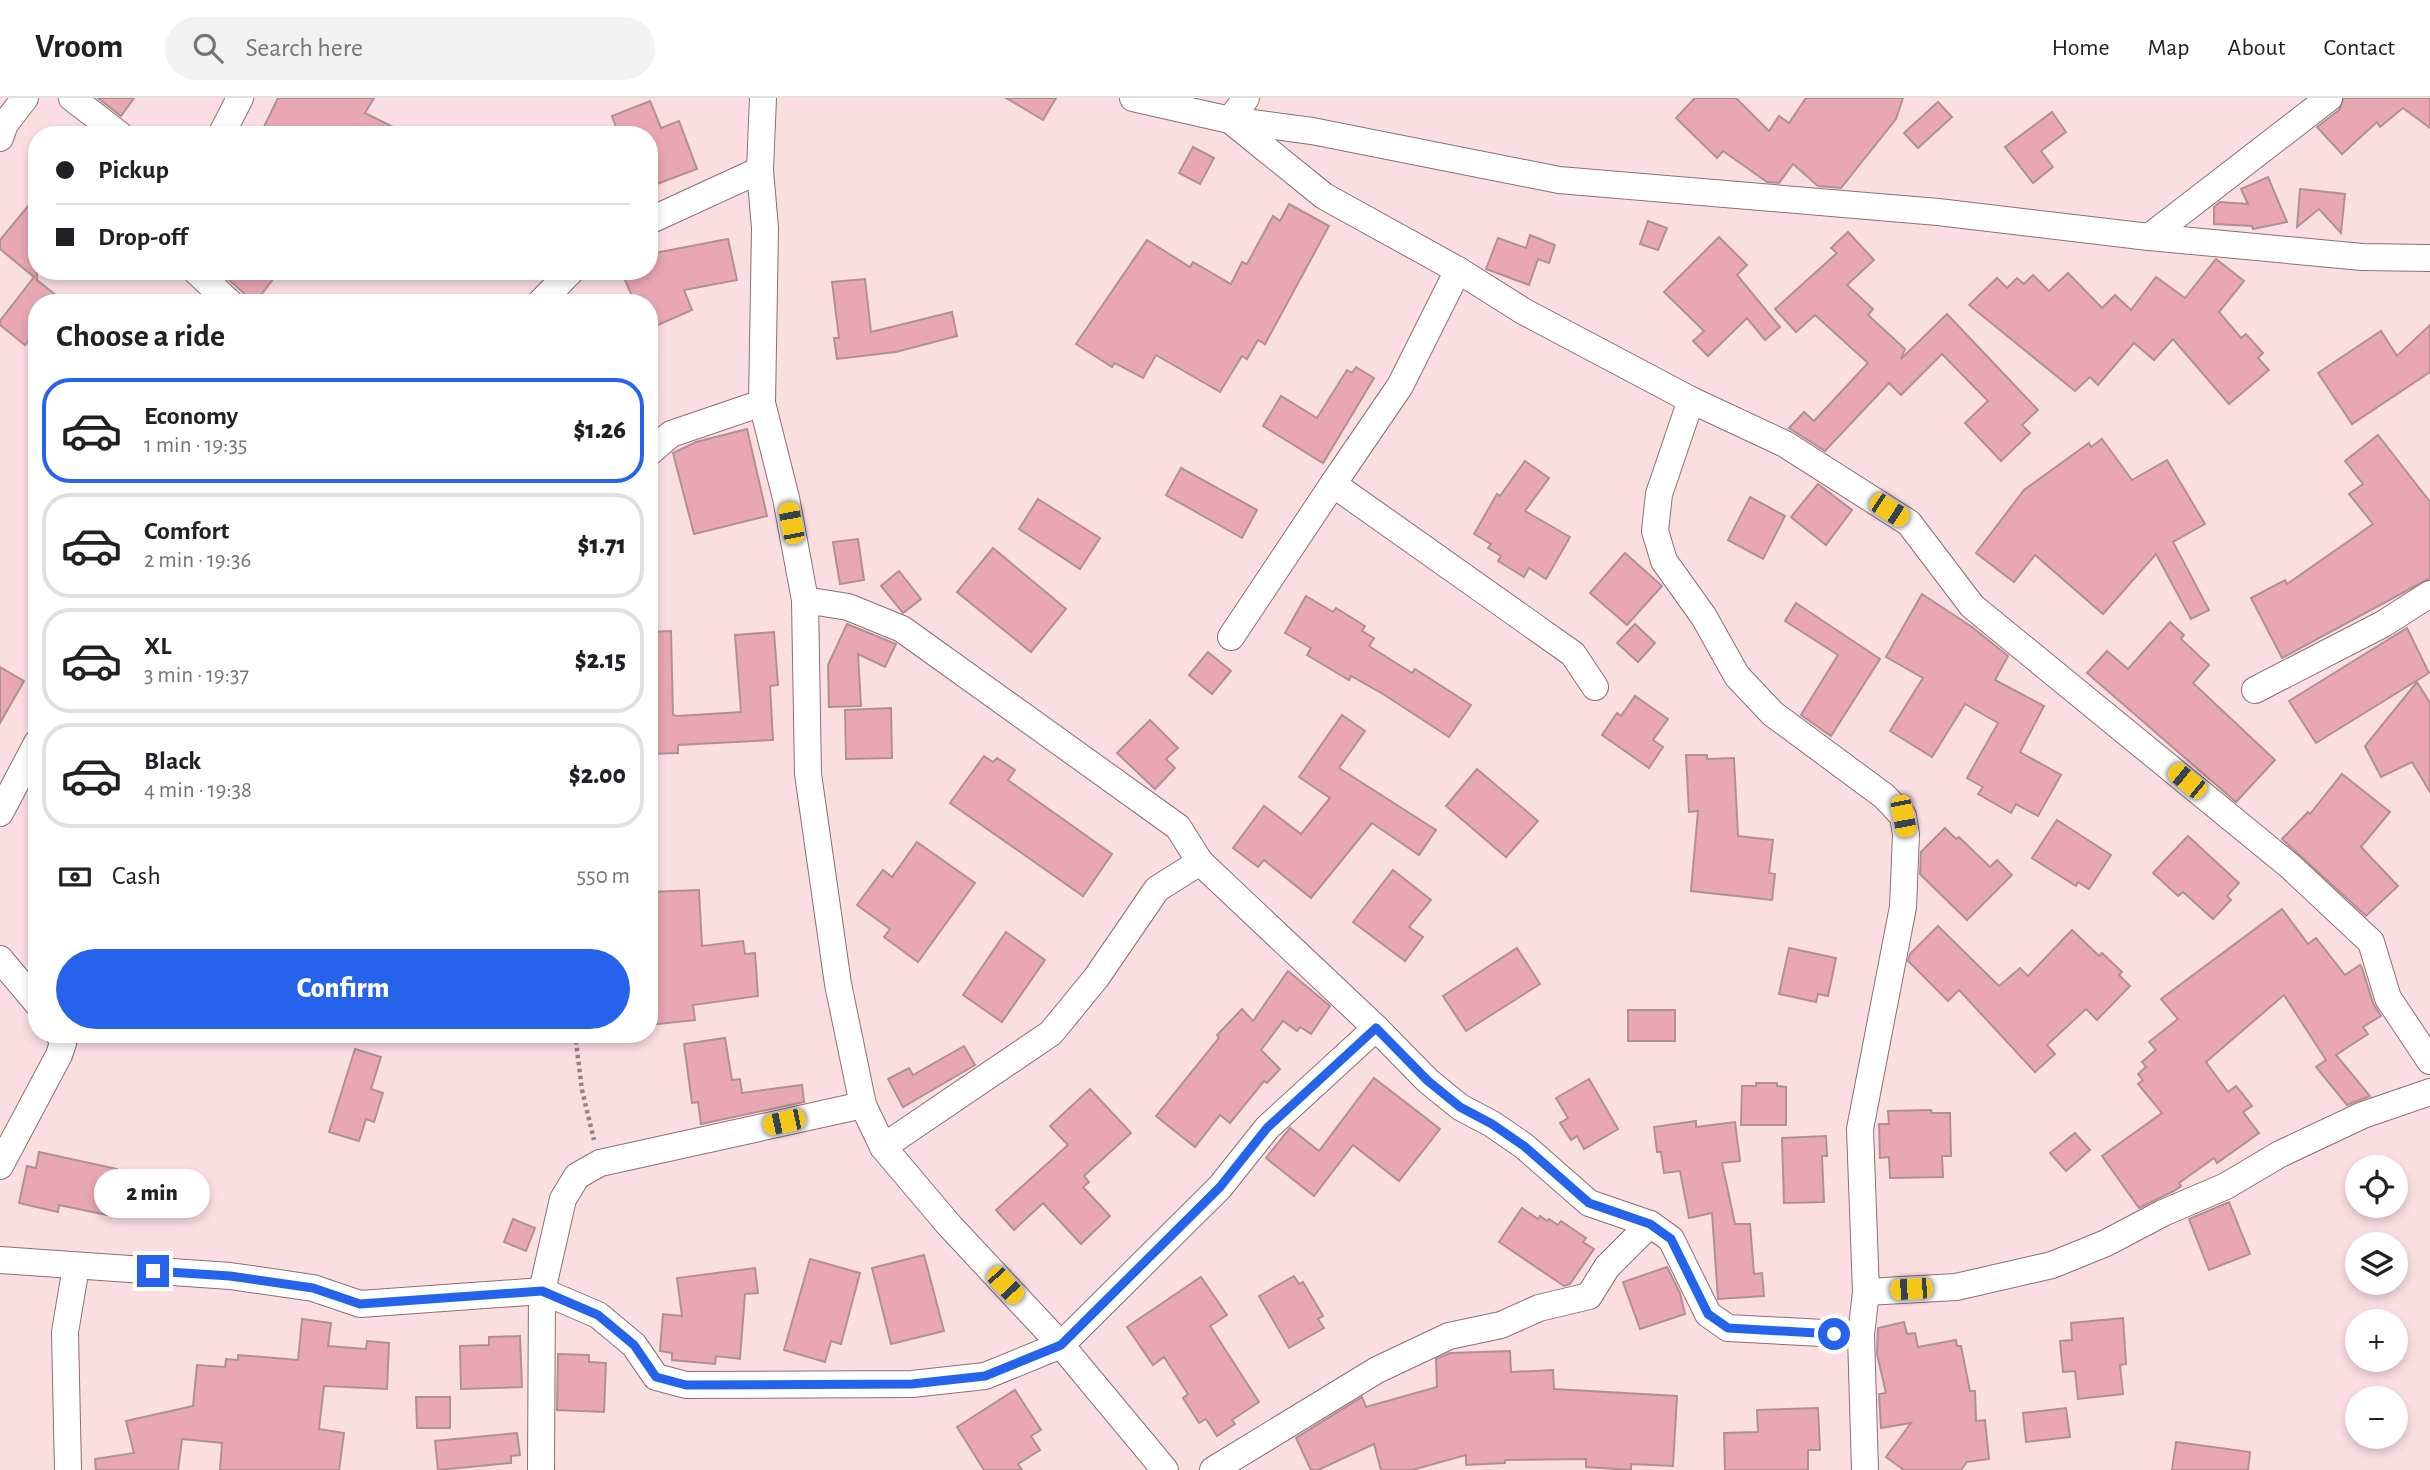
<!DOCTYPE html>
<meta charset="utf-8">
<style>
body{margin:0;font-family:"Alegreya Sans",sans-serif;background:#f2f2f2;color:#202124;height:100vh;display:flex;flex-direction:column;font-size:26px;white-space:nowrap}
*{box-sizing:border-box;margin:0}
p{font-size:23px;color:#757577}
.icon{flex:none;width:38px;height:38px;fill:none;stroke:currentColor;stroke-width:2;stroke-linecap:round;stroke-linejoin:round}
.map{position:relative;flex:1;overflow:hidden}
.side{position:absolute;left:28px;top:196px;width:630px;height:749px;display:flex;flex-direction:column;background:#fff;border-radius:28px;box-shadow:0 4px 10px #0003}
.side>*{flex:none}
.guide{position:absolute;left:28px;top:28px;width:630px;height:154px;border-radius:28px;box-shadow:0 4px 10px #0003;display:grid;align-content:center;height:154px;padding:0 28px;background:#fff}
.buttons{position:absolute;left:2345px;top:1057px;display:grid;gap:14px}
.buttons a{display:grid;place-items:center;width:63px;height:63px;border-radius:50%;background:#fff;box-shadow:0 4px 10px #0003;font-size:35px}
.end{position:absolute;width:32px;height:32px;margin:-16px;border:9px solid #2563eb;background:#fff;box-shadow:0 0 0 4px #fff}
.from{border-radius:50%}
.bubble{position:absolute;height:49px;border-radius:24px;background:#fff;box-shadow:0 4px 10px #0003;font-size:23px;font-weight:800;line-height:49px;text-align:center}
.car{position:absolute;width:21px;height:42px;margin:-21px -10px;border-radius:9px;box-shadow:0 0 5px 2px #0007;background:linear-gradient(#f5c518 24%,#345 0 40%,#f5c518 0 76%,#345 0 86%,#f5c518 0)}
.guide b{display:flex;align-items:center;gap:24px;height:66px;font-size:26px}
.guide b+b{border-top:2px solid #e0e0e0}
.guide i{width:18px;height:18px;background:#202124}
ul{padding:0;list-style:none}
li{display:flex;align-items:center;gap:21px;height:105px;margin:0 14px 10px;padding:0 14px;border:4px solid #e0e0e0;border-radius:28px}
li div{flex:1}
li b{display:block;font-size:26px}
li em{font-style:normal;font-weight:800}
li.on{border-color:#2563eb}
li>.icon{width:63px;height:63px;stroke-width:1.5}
h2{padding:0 28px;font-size:32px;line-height:84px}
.pay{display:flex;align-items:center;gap:18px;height:77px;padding:0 28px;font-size:26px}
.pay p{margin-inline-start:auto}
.action{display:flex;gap:14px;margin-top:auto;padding:14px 28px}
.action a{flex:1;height:80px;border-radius:42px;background:#2563eb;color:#fff;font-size:28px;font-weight:800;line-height:80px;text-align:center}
header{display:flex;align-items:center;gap:42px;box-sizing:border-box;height:98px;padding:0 35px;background:#fff;border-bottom:2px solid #e0e0e0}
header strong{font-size:33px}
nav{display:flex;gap:38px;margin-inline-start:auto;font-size:24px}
.search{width:490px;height:63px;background:#f2f2f2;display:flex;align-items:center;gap:18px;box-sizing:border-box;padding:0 24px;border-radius:38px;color:#757577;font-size:26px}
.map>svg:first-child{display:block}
.building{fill:#e8a7b2;stroke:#b19095;stroke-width:2}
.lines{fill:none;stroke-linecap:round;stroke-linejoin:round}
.minor-casing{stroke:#8d6e73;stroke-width:28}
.path{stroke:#968184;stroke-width:4.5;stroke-dasharray:3.5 3.5;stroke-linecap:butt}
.minor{stroke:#fff;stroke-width:26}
.route{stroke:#2563eb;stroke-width:9}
</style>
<header>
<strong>Vroom</strong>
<div class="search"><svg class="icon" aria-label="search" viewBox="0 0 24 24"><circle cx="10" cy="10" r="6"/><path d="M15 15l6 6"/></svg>Search here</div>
<nav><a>Home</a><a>Map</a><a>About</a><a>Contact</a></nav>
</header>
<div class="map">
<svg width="2430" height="1372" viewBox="0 0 2430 1372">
<rect width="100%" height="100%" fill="#fbdee2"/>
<g class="building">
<path d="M98 0H134L121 18Z"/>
<path d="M278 0H374L365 15 409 37H260Z"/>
<path d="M1006 0H1056L1043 22Z"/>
<path d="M1695 0H1736L1769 33 1779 18 1789 25 1806 0H1903L1896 21 1841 90 1818 88 1793 66 1779 85 1767 84 1723 53 1717 60 1676 20Z"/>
<path d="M2344 0H2430V30L2403 10 2380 29 2377 24 2342 56 2317 29 2339 12Z"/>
<path d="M650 3 661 30 679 23 697 71 649 89V37H619L612 18Z"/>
<path d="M1938 4 1952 19 1918 50 1904 35Z"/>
<path d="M2052 14 2066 34 2041 53 2053 69 2033 85 2005 49Z"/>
<path d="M1193 49 1214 60 1200 86 1179 75Z"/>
<path d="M2268 79 2287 124 2253 131 2252 128 2214 126V109L2220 104 2248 106 2241 91Z"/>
<path d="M2300 91 2345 96 2341 135 2319 111 2297 129Z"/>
<path d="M37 97V182L66 205H37V232L25 247 0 227V223L34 179 0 151V142Z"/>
<path d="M1289 106 1329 128 1265 246 1258 242 1247 261 1242 258 1220 294 1156 257 1143 280 1115 265 1112 269 1076 246 1147 142 1190 169 1193 164 1231 186 1242 164 1247 166 1273 118 1280 123Z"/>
<path d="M1648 123 1667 130 1658 152 1640 146Z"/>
<path d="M1848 134 1874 162 1847 187 1873 211 1868 217 1905 251 1901 261 1947 216 2038 312 2022 327 2030 335 2001 363 1965 325 1988 303 1942 256 1901 297 1889 285 1825 353 1789 330 1804 314 1814 323 1868 265 1815 217 1796 234 1775 211 1837 155 1831 150Z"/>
<path d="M1530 137 1555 147 1549 165 1538 161 1529 187 1486 171 1498 140 1526 150Z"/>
<path d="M1719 139 1747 167 1737 177 1780 229 1765 242 1747 220 1708 258 1693 243 1704 233 1664 194Z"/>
<path d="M728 141 737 182 684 192 692 212 649 231V205H635L621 173H649V156Z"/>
<path d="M2216 161 2244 183 2219 214 2241 240 2246 236 2263 255 2258 260 2269 272 2229 306 2173 241 2154 262 2134 245 2098 287 2090 279 2075 293 1969 207 1997 180 2007 190 2017 180 2024 186 2033 177 2049 193 2068 175 2102 210 2115 197 2131 212 2156 179 2185 200Z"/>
<path d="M219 173H279L255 205Z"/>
<path d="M865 181 871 234 952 214 957 238 896 254 837 261 834 240H839L832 184Z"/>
<path d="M2430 227V274L2352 326 2318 275 2381 233 2397 258Z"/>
<path d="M1356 269 1374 280 1323 365 1263 328 1281 298 1317 320 1347 272 1352 275Z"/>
<path d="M747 331 767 418 694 436 673 355 696 344Z"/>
<path d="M2378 337 2430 404V480L2282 560 2251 500 2285 482 2287 486 2373 426 2349 396 2363 386 2345 363Z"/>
<path d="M2102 341 2132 382 2167 362 2205 426 2173 444 2209 512 2191 521 2156 456 2103 516 2035 457 2014 484 1976 455 2024 392 2089 345 2091 349Z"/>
<path d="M1525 363 1549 380 1525 413 1570 439 1546 481 1529 470 1524 479 1498 463 1501 458 1488 450 1491 446 1474 436 1497 396 1500 398Z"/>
<path d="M1181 370 1257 412 1242 440 1166 397Z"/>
<path d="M1818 386 1852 412 1826 447 1791 419Z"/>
<path d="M1750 399 1785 418 1763 461 1728 442Z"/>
<path d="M1038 401 1100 440 1080 471 1019 431Z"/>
<path d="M858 441 864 482 840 486 833 444Z"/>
<path d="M993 450 1066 511 1031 554 957 494Z"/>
<path d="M1625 455 1662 488 1627 527 1590 495Z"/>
<path d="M899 473 921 501 903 515 881 488Z"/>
<path d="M1922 496 1972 529 2008 558 1995 582 2044 608 2020 654 2061 677 2038 718 2016 706 2011 715 1978 696 1983 689 1967 680 1998 625 1965 606 1932 659 1890 633 1923 580 1886 559Z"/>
<path d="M1306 498 1333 514 1336 510 1365 528 1362 533 1374 540 1369 548 1412 575 1415 571 1471 607 1449 639 1383 596 1351 578 1349 582 1307 557 1311 550 1285 535Z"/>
<path d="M1796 505 1880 561 1831 638 1801 617 1838 557 1785 523Z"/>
<path d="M2170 524 2184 537 2181 541 2209 567 2193 585 2275 662 2236 704 2087 575 2107 553 2128 571Z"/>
<path d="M847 526 896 546 885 569 858 556 861 608 829 609 828 567Z"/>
<path d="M1635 526 1655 545 1638 564 1617 545Z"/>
<path d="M2407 530 2429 575 2316 645 2289 603Z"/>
<path d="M671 533 673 617 677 618 741 614 735 537 774 534 778 587 770 588 773 642 678 647V655L649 656V534Z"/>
<path d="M1208 554 1231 573 1212 596 1189 577Z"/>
<path d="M0 569 24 583 0 625Z"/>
<path d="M2417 584 2430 605V694L2412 664 2381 679 2365 648Z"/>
<path d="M1635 598 1668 621 1653 642 1663 649 1649 670 1602 637 1617 615 1621 618Z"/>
<path d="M891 610 892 660 846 661 845 612Z"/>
<path d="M1342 617 1365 633 1339 670 1436 732 1419 757 1372 725 1311 800 1264 762 1258 769 1233 750 1264 708 1301 736 1330 700 1299 679Z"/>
<path d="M1150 622 1178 650 1166 661 1175 670 1155 691 1117 655Z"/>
<path d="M1686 657H1707V661L1734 660 1738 738 1773 742 1769 775 1775 776 1772 802 1691 793 1698 713 1689 714Z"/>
<path d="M984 658 993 664 997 660 1015 672 1008 682 1112 756 1083 798 950 705Z"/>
<path d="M1477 671 1538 723 1506 759 1446 708Z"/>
<path d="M2342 676 2390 714 2361 749 2398 788 2366 818 2282 741 2308 714 2310 716Z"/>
<path d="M2057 722 2111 757 2089 791 2078 784 2076 788 2032 760Z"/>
<path d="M1945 730 1956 741 1959 739 1990 769 1997 762 2012 777 1967 822 1920 776 1921 754Z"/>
<path d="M2188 738 2239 785 2227 798 2231 802 2213 821 2183 794 2178 798 2153 775Z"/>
<path d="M917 744 975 785 918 864 884 839 890 831 857 807 883 772 892 779Z"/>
<path d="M1393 772 1431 802 1409 829 1423 839 1405 863 1353 824Z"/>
<path d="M699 792 702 848 743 843 745 856 755 855 758 898 693 907 695 922 649 927V794Z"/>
<path d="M2282 811 2308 846 2316 840 2345 877 2360 867 2362 870 2373 905 2381 918 2363 929 2368 936 2336 957 2370 998 2347 1007 2316 969 2326 962 2284 897 2206 964 2228 994 2236 988 2252 1008 2243 1014 2259 1035 2217 1065 2214 1060 2179 1085 2181 1088 2174 1093 2139 1110 2102 1058 2162 1015 2138 986 2143 982 2138 976 2146 969 2142 964 2156 952 2149 944 2178 921 2161 901Z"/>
<path d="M1938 828 1999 888 2020 870 2028 878 2072 832 2099 858 2102 855 2122 874 2119 877 2130 888 2097 922 2086 911 2047 947 2055 956 2035 974 1959 892 1948 903 1908 863 1910 856Z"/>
<path d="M1006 834 1045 862 1002 924 963 897Z"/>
<path d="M1517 850 1540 886 1466 933 1443 898Z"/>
<path d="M1789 850 1836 860 1828 898 1818 896 1816 904 1779 896Z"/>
<path d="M1288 873 1330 908 1311 936 1300 929 1297 933 1283 923 1261 952 1280 971 1267 985 1264 983 1230 1025 1220 1017 1195 1049 1156 1018 1219 940 1217 937 1242 911 1253 923Z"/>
<rect x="1628" y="912" width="47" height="31"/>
<path d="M725 940 732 982 740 981 742 995 802 987 804 1004 701 1026 698 1004 692 1005 684 946Z"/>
<path d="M964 948 975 967 903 1009 888 981 909 970 913 977Z"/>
<path d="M355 951 381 959 371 991 383 995 374 1024 366 1021 359 1043 329 1034Z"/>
<path d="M1374 980 1440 1031 1399 1083 1353 1047 1314 1098 1266 1060 1290 1030 1319 1053Z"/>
<path d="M1589 981 1618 1031 1584 1051 1577 1038 1571 1042 1560 1025 1568 1020 1556 1000Z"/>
<path d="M1756 985H1777V988L1786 989V1027H1741L1742 988H1756Z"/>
<path d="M1090 991 1131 1035 1084 1078 1089 1084 1083 1089 1110 1118 1081 1146 1043 1105 1014 1132 996 1112 1068 1047 1050 1028Z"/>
<path d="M1931 1012 1932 1015H1950L1951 1058H1942L1943 1079 1890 1080 1889 1059 1880 1060 1879 1026H1889L1888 1013Z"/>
<path d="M1696 1023V1029L1735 1024 1740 1063 1722 1065 1735 1126H1750L1754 1176 1762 1175 1764 1198 1718 1201 1712 1115 1689 1120 1680 1073 1664 1075 1661 1054H1657L1654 1029Z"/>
<path d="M2075 1035 2090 1052 2066 1073 2050 1055Z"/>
<path d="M1826 1038 1827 1058H1822L1824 1104 1784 1105 1782 1040Z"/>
<path d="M39 1054 117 1071 107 1117 59 1107 58 1114 19 1105 27 1068 36 1070Z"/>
<path d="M2229 1104 2250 1156 2209 1172 2189 1121Z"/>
<path d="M1522 1110 1538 1121 1540 1118 1547 1123 1549 1121 1558 1127 1561 1123 1586 1140 1583 1144 1594 1151 1570 1186 1564 1188 1499 1144Z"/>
<path d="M513 1121 535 1130 526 1153 504 1144Z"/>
<path d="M924 1157 944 1233 891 1246 872 1170Z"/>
<path d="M810 1161 860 1175 841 1246 831 1243 825 1264 784 1252Z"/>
<path d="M1667 1169 1680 1195 1685 1216 1640 1231 1623 1184Z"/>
<path d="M755 1170 758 1195 745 1196 740 1261 716 1258 715 1266 672 1262V1255L660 1253 663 1216 682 1218 677 1180Z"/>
<path d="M1294 1178 1299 1186 1303 1184 1323 1218 1318 1221 1324 1230 1289 1250 1259 1198Z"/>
<path d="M1201 1179 1227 1217 1210 1228 1259 1304 1232 1322 1235 1326 1217 1338 1206 1321 1199 1325 1183 1300 1188 1296 1164 1259 1153 1267 1127 1229Z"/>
<path d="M2123 1220 2126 1266 2120 1267 2123 1296 2078 1301 2075 1273 2063 1274 2060 1243 2072 1242 2071 1225Z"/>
<path d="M302 1221 331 1225 328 1248 366 1251 367 1243 389 1245 387 1291 324 1288 319 1331 344 1335 339 1372H220L222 1345 182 1341 178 1372H96L95 1361 134 1355 126 1323 193 1308 197 1267 225 1269 226 1261 238 1262V1257L298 1262Z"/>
<path d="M1904 1224 1907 1236 1915 1235 1918 1249 1956 1242 1957 1248H1961L1970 1293H1975L1976 1323 1985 1322 1989 1361 1967 1364 1961 1372H1904L1886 1359 1911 1325 1881 1330 1879 1296 1886 1295 1877 1256 1878 1230Z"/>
<path d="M520 1238 522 1289 461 1291 460 1248 489 1247V1239Z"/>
<path d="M1510 1253 1511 1274 1553 1272 1554 1291 1677 1298 1673 1368 1631 1366V1372L1586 1369V1361L1505 1362V1365L1466 1367V1357L1412 1372H1381L1374 1346 1318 1372H1311L1296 1340 1362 1299 1366 1309 1437 1289 1436 1261 1450 1255Z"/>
<path d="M558 1256 589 1257V1264L606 1265 604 1314 557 1312Z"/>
<path d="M1015 1292 1041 1332 1031 1338 1040 1352 1018 1366 1022 1372H984L957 1329Z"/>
<path d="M416 1299H450V1330H417Z"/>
<path d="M1818 1310 1820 1352H1808V1372H1725L1724 1335 1758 1334 1757 1312Z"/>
<path d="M2066 1310 2070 1339 2026 1344 2023 1315Z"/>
<path d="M517 1335 520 1357 511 1358V1365L438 1372 435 1343Z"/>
<path d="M2176 1344 2250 1354 2248 1372H2172Z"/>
</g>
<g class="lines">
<g class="minor-casing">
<g id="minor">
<path d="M72 0 120 37"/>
<path d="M763 0 760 72 765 130 762 305 786 400 805 502 808 676 838 886 863 1007 883 1049 949 1127 1061 1247 1165 1372"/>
<path d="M1133 0 1230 22 1312 33 1559 82 1938 114 2149 139 2362 159 2430 160"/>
<path d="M1246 0 1230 22 1324 98 1458 172 1523 213 1691 302 1785 346 1909 425 1972 508 2291 769 2371 844 2388 900 2430 963"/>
<path d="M221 37 240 0"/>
<path d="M0 40 5 26 25 0"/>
<path d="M649 123 760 72"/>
<path d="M2149 139 2329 0"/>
<path d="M1458 172 1400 288 1333 386 1573 556 1595 589"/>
<path d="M196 173 230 205"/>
<path d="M540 205 571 173"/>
<path d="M1691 302 1659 396 1655 433 1664 463 1704 519 1737 578 1773 616 1884 698 1903 718 1906 736 1903 809 1860 1031 1866 1194 1861 1237 1865 1372"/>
<path d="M649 355 671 336 762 305"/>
<path d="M805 502 848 509 902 531 1178 729 1200 764 1376 930"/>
<path d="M1231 539 1333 386"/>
<path d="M2255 592 2383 526 2430 496"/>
<path d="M0 715 37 645"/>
<path d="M0 861 37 905"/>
<path d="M883 1049 1051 935 1096 880 1157 791 1200 764"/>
<path d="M0 1068 59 957 63 945 59 936"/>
<path d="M0 1162 230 1178 313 1190 360 1206 542 1193 598 1217 634 1247 656 1279 686 1287 912 1286 985 1278 1061 1247 1220 1089 1267 1030 1376 930 1428 983 1460 1009 1492 1026 1524 1048 1589 1105 1650 1126 1671 1141 1708 1216 1728 1230 1861 1237"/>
<path d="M1866 1194 1956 1189 2052 1167 2106 1145 2163 1115 2226 1088 2280 1056 2363 1017 2430 994"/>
<path d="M68 1372 65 1234 76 1169"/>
<path d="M541 1372 542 1193 563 1101 577 1078 600 1065 863 1007"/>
<path d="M1213 1372 1377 1272 1449 1238 1501 1227 1539 1210 1589 1198 1607 1169 1650 1126"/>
</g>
</g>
<path class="path" d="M575 936 582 992 594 1042"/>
<use href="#minor" class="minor"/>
</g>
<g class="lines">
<path class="route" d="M153 1173 230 1178 313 1190 360 1206 542 1193 598 1217 634 1247 656 1279 686 1287 912 1286 985 1278 1061 1247 1220 1089 1267 1030 1376 930 1428 983 1460 1009 1492 1026 1524 1048 1589 1105 1650 1126 1671 1141 1708 1216 1728 1230 1834 1236"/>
</g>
</svg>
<div class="buttons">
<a><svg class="icon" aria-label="locate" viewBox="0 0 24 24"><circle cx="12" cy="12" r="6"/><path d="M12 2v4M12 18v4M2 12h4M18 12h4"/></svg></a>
<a><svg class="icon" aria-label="layers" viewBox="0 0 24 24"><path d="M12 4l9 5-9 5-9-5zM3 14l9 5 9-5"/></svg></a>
<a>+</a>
<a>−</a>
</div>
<i class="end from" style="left:1834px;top:1236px"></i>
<i class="end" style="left:153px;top:1173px"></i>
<div class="bubble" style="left:94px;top:1071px;width:116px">2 min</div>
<i class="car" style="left:1889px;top:412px;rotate:123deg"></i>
<i class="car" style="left:791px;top:425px;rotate:349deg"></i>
<i class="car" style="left:2187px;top:683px;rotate:309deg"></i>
<i class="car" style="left:1903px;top:718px;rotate:169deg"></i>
<i class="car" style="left:784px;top:1024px;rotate:258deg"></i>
<i class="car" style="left:1005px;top:1187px;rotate:137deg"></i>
<i class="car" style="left:1911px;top:1191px;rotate:267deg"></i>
<div class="guide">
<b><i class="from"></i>Pickup</b>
<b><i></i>Drop-off</b>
</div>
<section class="side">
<h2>Choose a ride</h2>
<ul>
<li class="on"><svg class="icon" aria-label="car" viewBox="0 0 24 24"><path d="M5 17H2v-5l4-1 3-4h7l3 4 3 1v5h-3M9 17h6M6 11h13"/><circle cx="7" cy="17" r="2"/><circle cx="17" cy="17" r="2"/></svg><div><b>Economy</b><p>1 min · 19:35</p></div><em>$1.26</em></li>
<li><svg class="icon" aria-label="car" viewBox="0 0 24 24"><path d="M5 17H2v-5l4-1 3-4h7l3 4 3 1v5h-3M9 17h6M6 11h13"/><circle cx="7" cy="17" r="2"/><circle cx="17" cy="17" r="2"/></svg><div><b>Comfort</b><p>2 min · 19:36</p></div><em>$1.71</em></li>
<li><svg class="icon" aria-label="car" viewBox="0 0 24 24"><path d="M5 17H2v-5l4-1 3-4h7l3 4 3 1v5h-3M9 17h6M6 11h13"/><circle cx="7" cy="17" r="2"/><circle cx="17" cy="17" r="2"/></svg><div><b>XL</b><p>3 min · 19:37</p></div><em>$2.15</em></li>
<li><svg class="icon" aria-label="car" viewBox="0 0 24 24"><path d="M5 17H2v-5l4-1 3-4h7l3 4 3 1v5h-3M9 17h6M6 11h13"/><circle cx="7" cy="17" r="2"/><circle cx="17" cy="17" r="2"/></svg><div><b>Black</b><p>4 min · 19:38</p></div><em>$2.00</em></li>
</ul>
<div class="pay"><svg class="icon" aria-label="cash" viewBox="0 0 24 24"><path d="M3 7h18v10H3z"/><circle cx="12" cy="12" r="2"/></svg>Cash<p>550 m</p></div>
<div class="action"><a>Confirm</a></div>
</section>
</div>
